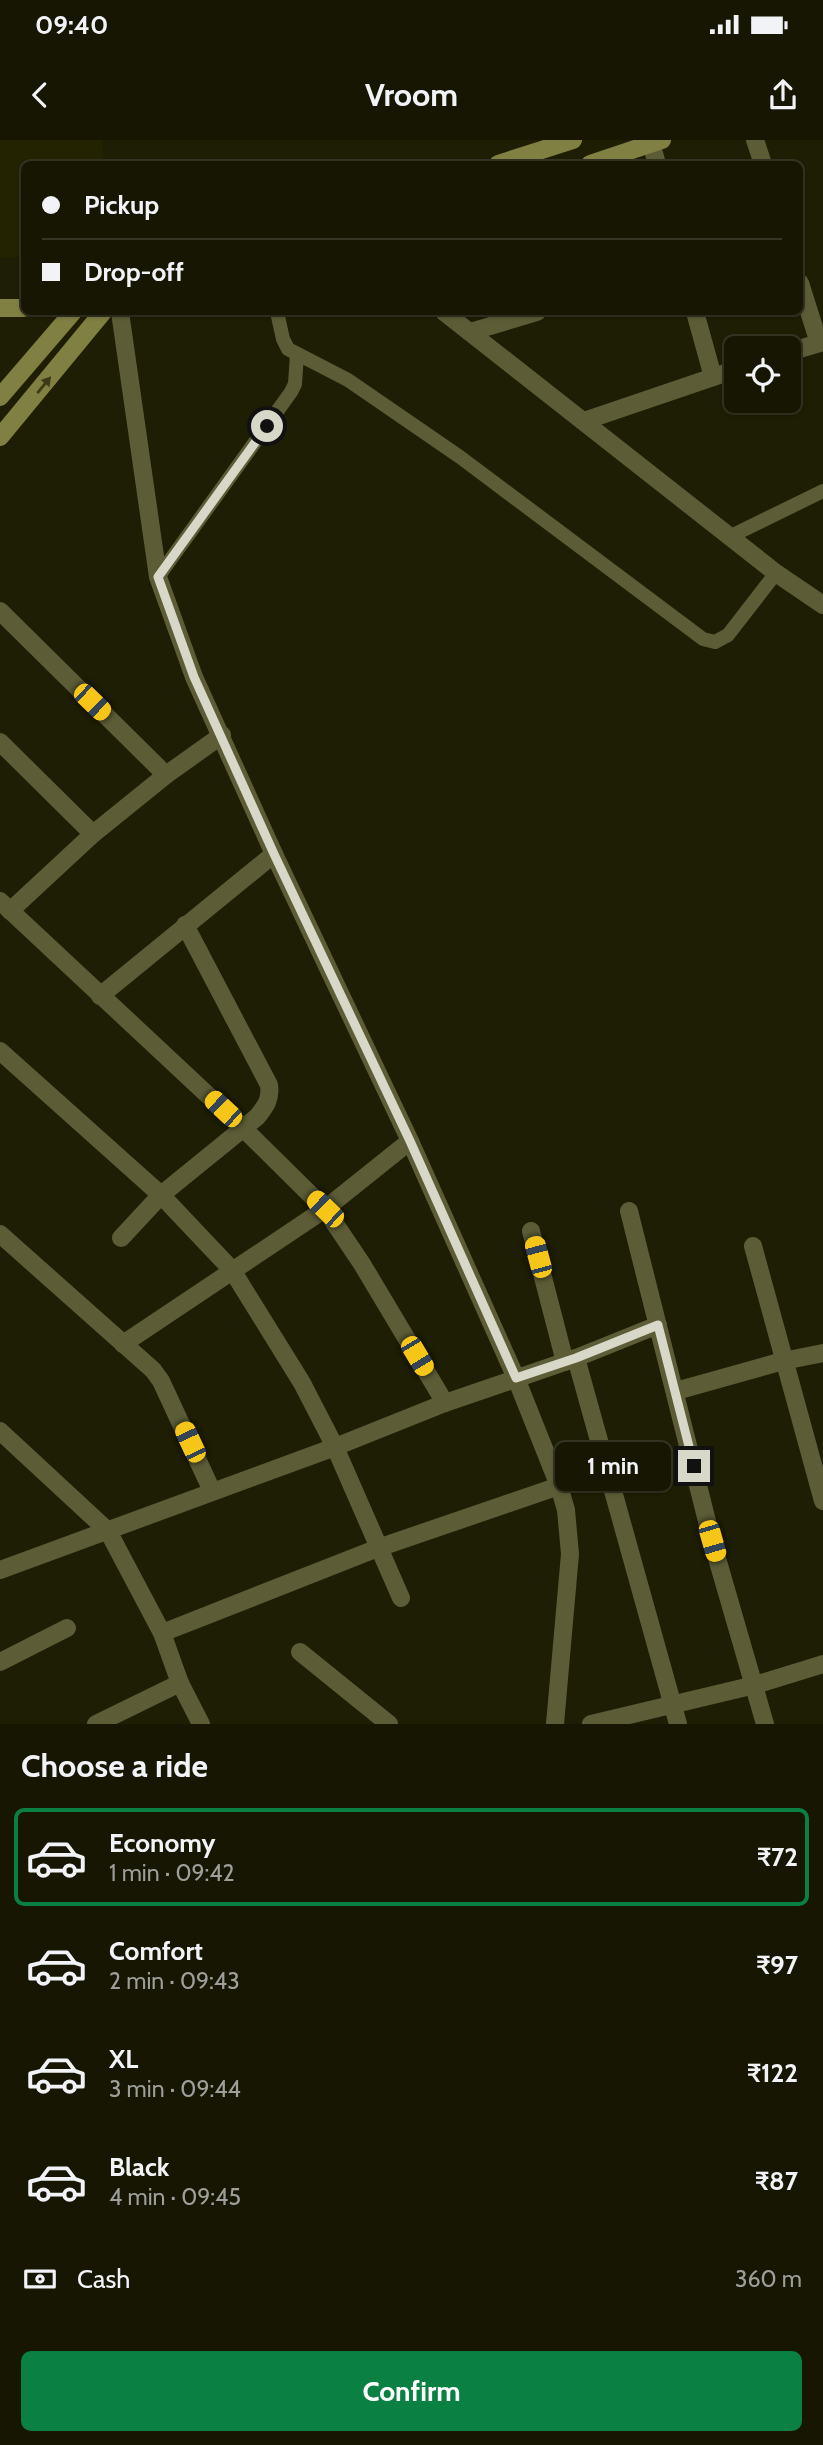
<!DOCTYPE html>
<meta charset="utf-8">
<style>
body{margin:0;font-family:Cabin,sans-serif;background:#1f1f0d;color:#f1f3f6;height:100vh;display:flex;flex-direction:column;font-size:26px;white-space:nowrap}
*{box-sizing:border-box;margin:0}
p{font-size:23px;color:#9e9f9a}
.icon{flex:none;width:38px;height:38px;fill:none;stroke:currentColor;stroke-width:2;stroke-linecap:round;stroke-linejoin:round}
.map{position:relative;height:1584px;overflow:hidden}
.panel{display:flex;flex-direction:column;background:#161603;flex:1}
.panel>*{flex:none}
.banner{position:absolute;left:21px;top:21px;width:782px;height:154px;border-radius:10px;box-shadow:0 2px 5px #0004,0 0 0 2px #353525;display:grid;align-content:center;height:154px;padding:0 21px;background:#161603}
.fabs{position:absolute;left:724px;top:196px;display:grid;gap:14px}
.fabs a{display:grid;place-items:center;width:77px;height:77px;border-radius:10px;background:#161603;box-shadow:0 2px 5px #0004,0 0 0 2px #353525;font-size:35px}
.end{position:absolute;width:32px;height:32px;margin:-16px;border:9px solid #d8d8c8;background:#111;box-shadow:0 0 0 4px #111}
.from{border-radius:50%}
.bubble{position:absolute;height:49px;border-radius:10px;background:#161603;box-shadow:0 2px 5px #0004,0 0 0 2px #353525;font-size:23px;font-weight:700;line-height:49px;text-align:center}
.car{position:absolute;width:21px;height:42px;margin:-21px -10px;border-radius:9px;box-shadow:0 0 5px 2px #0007;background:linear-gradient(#f5c518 24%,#345 0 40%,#f5c518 0 76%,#345 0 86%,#f5c518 0)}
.banner b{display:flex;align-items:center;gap:24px;height:66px;font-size:26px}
.banner b+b{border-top:2px solid #353525}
.banner i{width:18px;height:18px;background:#f1f3f6}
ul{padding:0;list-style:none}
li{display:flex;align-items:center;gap:21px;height:98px;margin:0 14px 10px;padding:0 7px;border:4px solid transparent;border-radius:10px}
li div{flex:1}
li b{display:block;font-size:26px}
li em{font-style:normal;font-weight:700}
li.current{border-color:#0b8043}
li>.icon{width:63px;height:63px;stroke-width:1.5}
h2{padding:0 21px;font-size:32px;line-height:84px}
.pay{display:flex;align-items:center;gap:18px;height:77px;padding:0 21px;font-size:26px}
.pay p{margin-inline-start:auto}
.cta{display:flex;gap:14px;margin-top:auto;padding:14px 21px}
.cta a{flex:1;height:80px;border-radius:10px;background:#0b8043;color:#fff;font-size:28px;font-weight:700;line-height:80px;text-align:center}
.status{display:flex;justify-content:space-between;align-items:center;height:49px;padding:0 35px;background:#161603;direction:ltr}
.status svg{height:19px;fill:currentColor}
header{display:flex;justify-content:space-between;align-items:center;height:91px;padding:0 21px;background:#161603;font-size:32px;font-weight:700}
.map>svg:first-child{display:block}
.built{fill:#242301}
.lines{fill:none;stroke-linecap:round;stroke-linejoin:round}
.lane{stroke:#5c5c37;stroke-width:14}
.street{stroke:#5c5c37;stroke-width:18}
.secondary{stroke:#808043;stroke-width:18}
.oneway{fill:#3b3b17}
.route{stroke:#d8d8c8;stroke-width:9}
</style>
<div class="status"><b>09:40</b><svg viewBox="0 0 49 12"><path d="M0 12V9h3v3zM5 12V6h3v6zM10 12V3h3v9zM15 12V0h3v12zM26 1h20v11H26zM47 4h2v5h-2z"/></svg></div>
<header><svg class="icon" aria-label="back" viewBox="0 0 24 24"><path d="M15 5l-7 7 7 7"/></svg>Vroom<svg class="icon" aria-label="share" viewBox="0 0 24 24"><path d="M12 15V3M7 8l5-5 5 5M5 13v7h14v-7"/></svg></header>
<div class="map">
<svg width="823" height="1584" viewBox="0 0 823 1584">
<rect width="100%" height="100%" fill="#1e1e04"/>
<path class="built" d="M0 0H102L104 24H24V117L0 118Z"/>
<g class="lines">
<g class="lane">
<path d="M277 172 283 199 288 209 348 240 460 317 703 499 715 502 728 495 776 433"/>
<path d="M731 396 823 351"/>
<path d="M158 437 291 252 295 244 297 214"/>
</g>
<g class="street">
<path d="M755 0 763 24"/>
<path d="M651 3 657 24"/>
<path d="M800 143 819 203"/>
<path d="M120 172 158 437 194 537 274 714 410 1001 516 1238 559 1346 566 1370 570 1414 555 1584"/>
<path d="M444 172 776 433 823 465"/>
<path d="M695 172 713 237"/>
<path d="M470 192 537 172"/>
<path d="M789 212 823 202"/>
<path d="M584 281 737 229"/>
<path d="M0 471 166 635"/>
<path d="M0 602 93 694"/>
<path d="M0 761 243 988 325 1069 362 1124 445 1263"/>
<path d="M10 771 93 694 166 635 222 595"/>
<path d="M100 856 274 714"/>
<path d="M0 911 161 1055 232 1130 302 1243 335 1307 401 1458"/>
<path d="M629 1071 712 1401 765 1584"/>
<path d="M531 1091 565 1222"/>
<path d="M0 1094 153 1230 161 1241 212 1351"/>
<path d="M121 1098 161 1055 257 977C266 966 271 959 269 945L185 785"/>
<path d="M753 1106 823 1361"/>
<path d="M123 1204 325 1069 410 1001"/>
<path d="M576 1218 678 1584"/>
<path d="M676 1251 783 1221 823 1213"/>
<path d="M0 1291 108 1391 162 1493 180 1543 201 1584"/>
<path d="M0 1430 335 1307 445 1263 576 1218 658 1185"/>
<path d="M162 1493 378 1408 559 1346"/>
<path d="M300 1512 389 1584"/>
<path d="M0 1522 67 1488"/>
<path d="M96 1584 180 1543"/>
<path d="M591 1584 755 1545 823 1524"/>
</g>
<g class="secondary">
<path d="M498 24 573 0"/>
<path d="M590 24 662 0"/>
<path d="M0 168H24"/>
<path d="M0 257 73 172"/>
<path d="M0 297 103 172"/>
</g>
</g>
<defs><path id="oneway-solid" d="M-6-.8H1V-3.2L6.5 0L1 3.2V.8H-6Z" transform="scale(1.75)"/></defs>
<use class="oneway" href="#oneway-solid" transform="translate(44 245) rotate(-51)"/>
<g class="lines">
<path class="route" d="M267 286 158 437 194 537 274 714 410 1001 516 1238 576 1218 658 1185 694 1326"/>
</g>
</svg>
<div class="fabs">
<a><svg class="icon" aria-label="locate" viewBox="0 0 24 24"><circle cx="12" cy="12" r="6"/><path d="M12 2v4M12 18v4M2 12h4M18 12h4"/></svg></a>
</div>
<i class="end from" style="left:267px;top:286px"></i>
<i class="end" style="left:694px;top:1326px"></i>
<div class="bubble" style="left:555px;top:1302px;width:116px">1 min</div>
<i class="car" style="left:92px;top:562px;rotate:134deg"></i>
<i class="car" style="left:223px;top:969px;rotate:313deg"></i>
<i class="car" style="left:325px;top:1069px;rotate:314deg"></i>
<i class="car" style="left:538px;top:1117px;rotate:345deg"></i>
<i class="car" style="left:417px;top:1216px;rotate:149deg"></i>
<i class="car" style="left:190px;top:1302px;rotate:335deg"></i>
<i class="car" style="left:712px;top:1401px;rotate:164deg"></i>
<div class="banner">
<b><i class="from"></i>Pickup</b>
<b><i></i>Drop-off</b>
</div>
</div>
<section class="panel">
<h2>Choose a ride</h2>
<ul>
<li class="current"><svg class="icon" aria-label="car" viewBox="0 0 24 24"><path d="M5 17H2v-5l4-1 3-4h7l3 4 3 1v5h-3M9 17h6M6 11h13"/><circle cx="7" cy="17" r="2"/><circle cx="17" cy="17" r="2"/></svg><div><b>Economy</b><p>1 min · 09:42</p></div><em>₹72</em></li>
<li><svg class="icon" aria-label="car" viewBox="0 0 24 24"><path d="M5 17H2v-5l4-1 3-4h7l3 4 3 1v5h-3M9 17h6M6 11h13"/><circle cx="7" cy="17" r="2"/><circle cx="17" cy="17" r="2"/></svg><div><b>Comfort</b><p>2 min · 09:43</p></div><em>₹97</em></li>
<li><svg class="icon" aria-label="car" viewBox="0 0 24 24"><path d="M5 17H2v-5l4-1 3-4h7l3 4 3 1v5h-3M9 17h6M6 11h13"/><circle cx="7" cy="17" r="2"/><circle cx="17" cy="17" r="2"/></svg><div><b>XL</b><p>3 min · 09:44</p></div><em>₹122</em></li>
<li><svg class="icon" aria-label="car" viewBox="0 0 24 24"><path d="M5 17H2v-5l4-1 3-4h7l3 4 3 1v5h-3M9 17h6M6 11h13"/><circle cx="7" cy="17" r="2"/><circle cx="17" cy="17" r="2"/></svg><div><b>Black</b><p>4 min · 09:45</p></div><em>₹87</em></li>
</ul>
<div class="pay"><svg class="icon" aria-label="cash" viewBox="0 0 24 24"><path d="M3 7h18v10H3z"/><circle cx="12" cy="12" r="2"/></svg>Cash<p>360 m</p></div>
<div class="cta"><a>Confirm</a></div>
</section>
